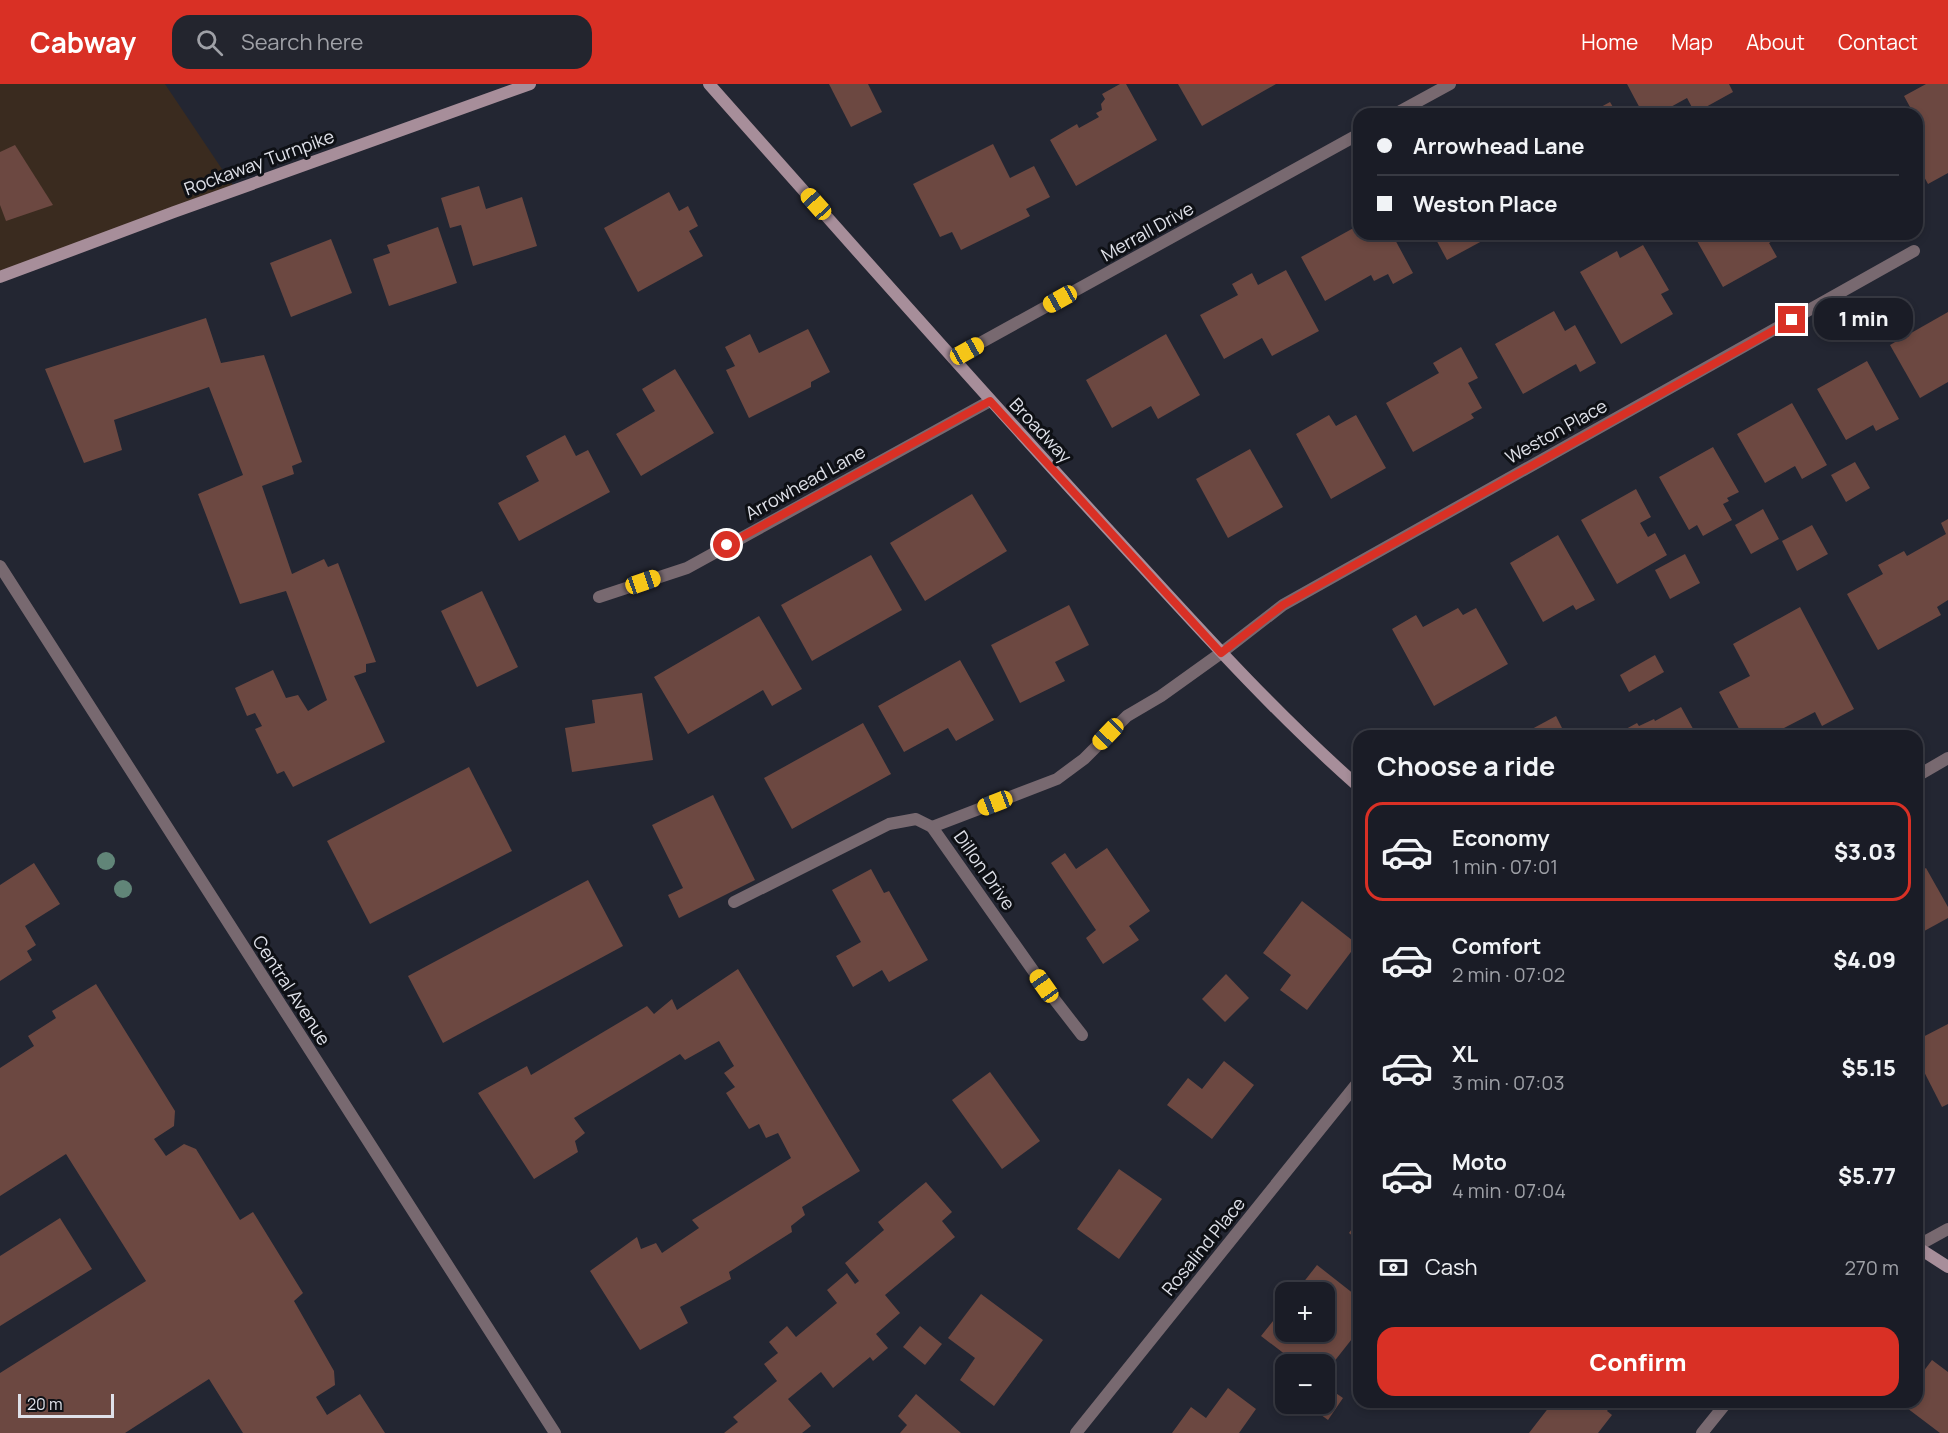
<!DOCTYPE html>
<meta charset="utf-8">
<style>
body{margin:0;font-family:Manrope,sans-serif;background:#23252e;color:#f1f3f6;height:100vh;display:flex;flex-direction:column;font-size:22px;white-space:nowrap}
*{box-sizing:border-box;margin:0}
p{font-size:20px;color:#9fa1a7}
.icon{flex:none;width:33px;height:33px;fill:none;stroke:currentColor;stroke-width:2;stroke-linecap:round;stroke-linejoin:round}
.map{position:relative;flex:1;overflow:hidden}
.sheet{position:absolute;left:1353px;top:646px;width:570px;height:678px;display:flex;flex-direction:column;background:#1a1c26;border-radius:18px;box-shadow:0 3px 9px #0003,0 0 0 2px #383a43}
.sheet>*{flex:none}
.top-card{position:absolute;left:1353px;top:24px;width:570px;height:132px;border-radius:18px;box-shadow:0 3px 9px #0003,0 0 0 2px #383a43;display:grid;align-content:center;height:132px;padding:0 24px;background:#1a1c26}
.fabs{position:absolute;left:1275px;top:1198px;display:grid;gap:12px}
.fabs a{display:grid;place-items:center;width:60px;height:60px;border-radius:12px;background:#1a1c26;box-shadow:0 3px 9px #0003,0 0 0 2px #383a43;font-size:30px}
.scale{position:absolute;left:18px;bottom:15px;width:96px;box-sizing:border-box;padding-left:6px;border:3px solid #dfe1e9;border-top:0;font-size:16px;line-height:21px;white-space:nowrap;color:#dfe1e9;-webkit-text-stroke:4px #0e1015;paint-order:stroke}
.end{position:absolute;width:27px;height:27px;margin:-14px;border:8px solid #d93025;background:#fff;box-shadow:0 0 0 3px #fff}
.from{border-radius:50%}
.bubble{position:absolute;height:42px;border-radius:18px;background:#1a1c26;box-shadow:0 3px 9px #0003,0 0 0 2px #383a43;font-size:20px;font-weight:800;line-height:42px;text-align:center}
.car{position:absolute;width:18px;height:36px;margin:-18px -9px;border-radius:8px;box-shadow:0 0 4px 2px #0007;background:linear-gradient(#f5c518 24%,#345 0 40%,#f5c518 0 76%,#345 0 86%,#f5c518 0)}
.top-card b{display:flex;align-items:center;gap:21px;height:57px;font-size:22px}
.top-card b+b{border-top:2px solid #383a43}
.top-card i{width:15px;height:15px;background:#f1f3f6}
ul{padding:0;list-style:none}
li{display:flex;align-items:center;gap:18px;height:99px;margin:0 12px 9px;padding:0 12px;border:3px solid transparent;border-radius:18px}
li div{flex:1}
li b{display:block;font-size:22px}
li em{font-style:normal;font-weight:800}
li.active{border-color:#d93025}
li>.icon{width:54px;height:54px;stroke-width:1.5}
h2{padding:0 24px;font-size:27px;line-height:72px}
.pay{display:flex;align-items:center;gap:15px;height:66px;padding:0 24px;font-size:22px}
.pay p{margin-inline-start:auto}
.cta{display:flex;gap:12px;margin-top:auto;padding:12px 24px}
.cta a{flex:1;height:69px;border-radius:18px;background:#d93025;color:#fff;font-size:24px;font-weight:800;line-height:69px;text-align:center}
header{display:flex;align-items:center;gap:36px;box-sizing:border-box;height:84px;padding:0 30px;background:#d93025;color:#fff}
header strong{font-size:28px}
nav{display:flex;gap:33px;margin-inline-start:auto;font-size:21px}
.search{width:420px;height:54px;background:#23252e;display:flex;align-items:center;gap:15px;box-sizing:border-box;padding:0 21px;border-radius:18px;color:#9fa1a7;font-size:22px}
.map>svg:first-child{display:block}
.commercial{fill:#3a2b1f}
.building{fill:#6c4841}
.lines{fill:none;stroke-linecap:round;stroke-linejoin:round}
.service{stroke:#786970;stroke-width:12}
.minor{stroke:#786970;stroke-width:12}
.tertiary{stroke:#786970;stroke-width:12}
.secondary{stroke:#a78e9a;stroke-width:12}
.tree{fill:#618578}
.route{stroke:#d93025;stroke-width:8}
.labels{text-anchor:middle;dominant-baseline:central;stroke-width:6;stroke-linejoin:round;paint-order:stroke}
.street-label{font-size:18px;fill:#dfe1e9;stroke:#0e1015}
</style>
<header>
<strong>Cabway</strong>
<div class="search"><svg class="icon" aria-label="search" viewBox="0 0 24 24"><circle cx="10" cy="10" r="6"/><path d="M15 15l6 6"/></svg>Search here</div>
<nav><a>Home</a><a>Map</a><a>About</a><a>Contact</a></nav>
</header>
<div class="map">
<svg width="1948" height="1349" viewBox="0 0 1948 1349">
<rect width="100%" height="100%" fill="#232632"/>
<path class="commercial" d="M0 0H165L236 106 0 195Z"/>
<g class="building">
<path d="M829 0H868L882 28 851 43Z"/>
<path d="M1120 0H1126L1157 56 1076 102 1050 56 1077 40 1079 44 1099 33 1096 29 1102 26 1101 20 1105 15 1102 10Z"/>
<path d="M1178 0H1276L1202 42Z"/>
<path d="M1627 0H1729L1733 8 1695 29 1687 14 1658 30H1643Z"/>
<path d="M1926 0H1948V89L1928 100 1917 80V30H1898L1910 23 1904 12Z"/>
<path d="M1610 18 1617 30H1588Z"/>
<path d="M993 60 1010 94 1034 82 1050 113 1026 125 1030 132 961 166 952 148 940 153 913 100Z"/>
<path d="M15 61 53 121 6 137 0 121V68Z"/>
<path d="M479 102 486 125 522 113 537 162 473 182 461 141 450 144 441 114Z"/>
<path d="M669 108 679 127 688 122 698 142 689 147 703 172 638 208 604 144Z"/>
<path d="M1359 141V150H1392L1413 189 1393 200 1388 190 1374 197 1371 191 1325 217 1301 173Z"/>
<path d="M438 143 457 199 389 222 373 175 390 169 387 161Z"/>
<path d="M1433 150H1495L1447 176Z"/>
<path d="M1693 150H1780L1781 152 1769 159 1777 173 1723 203Z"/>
<path d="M331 155 352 209 291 233 270 179Z"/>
<path d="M1643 161 1669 206 1661 210 1673 230 1621 260 1580 188 1617 167 1620 174Z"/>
<path d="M1286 186 1319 247 1272 272 1262 254 1224 275 1200 231 1238 211 1232 200 1252 189 1258 201Z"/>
<path d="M1554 227 1565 247 1575 241 1596 279 1580 288 1576 280 1523 310 1495 260Z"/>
<path d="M1948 228V298L1920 314 1890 261Z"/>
<path d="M206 234 221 279 264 271 302 378 292 382 294 390 262 402 292 490 324 475 328 483 338 479 376 578 366 580V588L354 592 385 658 293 703 284 687 277 690 255 645 262 642 255 629 247 632 235 604 273 586 286 614 298 611 308 627 327 616 286 507 240 520 198 410 243 391 209 303 114 336 122 366 84 379 45 285Z"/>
<path d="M808 245 830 288 811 298V303L749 334 726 286 735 282 725 263 750 250 759 269Z"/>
<path d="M1166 250 1200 311 1158 335 1151 322 1112 344 1086 296Z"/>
<path d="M1461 263 1478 294 1468 299 1482 324 1471 330 1474 334 1413 368 1386 319 1439 289 1433 279Z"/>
<path d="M1867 277 1899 335 1876 347 1873 341 1846 356 1817 305Z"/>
<path d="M675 285 714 349 641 392 616 350 655 327 642 305Z"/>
<path d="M1792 319 1827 381 1802 395 1795 382 1765 399 1737 350Z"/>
<path d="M1329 331 1336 342 1356 331 1386 384 1331 415 1296 350Z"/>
<path d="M565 351 576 372 588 366 610 408 519 457 498 419 539 397 526 372Z"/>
<path d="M1713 363 1739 408 1727 414 1729 417 1723 420 1732 436 1703 452 1697 441 1689 446 1659 393Z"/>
<path d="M1250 365 1283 423 1228 454 1196 395Z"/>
<path d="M1855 378 1870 404 1846 418 1831 391Z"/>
<path d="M1636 405 1651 433 1640 439 1648 453 1655 449 1667 471 1617 500 1581 436Z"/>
<path d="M972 410 1007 467 925 517 890 459Z"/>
<path d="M1763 425 1779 455 1751 470 1735 441Z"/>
<path d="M1948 435V516L1937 523 1941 531 1878 566 1847 510 1883 490 1878 481 1904 467 1907 472 1946 450 1941 439Z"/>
<path d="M1812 441 1828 470 1797 487 1782 457Z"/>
<path d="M1558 451 1595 516 1576 526 1573 521 1543 538 1510 479Z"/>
<path d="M1685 470 1700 499 1670 515 1655 486Z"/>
<path d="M871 471 902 526 812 577 781 521Z"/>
<path d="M482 507 518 583 477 603 441 527Z"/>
<path d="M1069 521 1089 561 1055 578 1065 597 1020 619 991 561Z"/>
<path d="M1800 523 1854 625 1822 642 1815 628 1784 644 1788 652H1743L1719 608 1750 592 1733 560Z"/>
<path d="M1458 524 1463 531 1476 524 1508 580 1434 622 1392 545 1416 531 1423 543Z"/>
<path d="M759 532 802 605 772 622 763 606 688 650 654 593Z"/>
<path d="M1655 571 1664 588 1629 608 1620 591Z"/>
<path d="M960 576 994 636 956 657 948 644 904 668 878 622Z"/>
<path d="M642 609 653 676 572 688 565 644 595 639 592 616Z"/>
<path d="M1681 623 1697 652H1613L1637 639 1639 642 1654 635 1655 637Z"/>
<path d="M1556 632 1566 652H1519Z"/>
<path d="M863 639 891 690 792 745 764 694Z"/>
<path d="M469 683 512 767 370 840 327 757Z"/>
<path d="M713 711 755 796 679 834 668 811 683 804 652 741Z"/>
<path d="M1107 764 1150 827 1129 842 1139 856 1103 880 1086 854 1096 846 1051 779 1065 769 1076 785Z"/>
<path d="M34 779 60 820 25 842 36 861 27 867 32 876 0 897V801Z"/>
<path d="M1926 784 1948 823V834L1917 851V789Z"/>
<path d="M871 785 884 809 889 807 928 876 889 898 882 886 853 903 836 872 861 858 832 806Z"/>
<path d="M588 796 623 862 443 959 408 892Z"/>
<path d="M1302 817 1357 860 1307 926 1280 906 1291 891 1263 869Z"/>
<path d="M738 885 860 1087 802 1123 805 1131 791 1142 792 1148 729 1188 731 1195 680 1223 688 1239 640 1266 590 1187 637 1153 641 1165 656 1159 662 1169 699 1144 692 1136 791 1074 778 1049 766 1054 759 1040 749 1045 726 1009 735 1003 724 989 734 982 719 957 685 976 680 970 574 1034 585 1049 575 1057 578 1068 534 1095 478 1009 527 982 531 991 647 922 654 930 672 915 677 926Z"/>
<path d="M1226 890 1249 914 1225 938 1202 915Z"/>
<path d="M96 900 175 1027 174 1042 154 1055 166 1072 184 1060 196 1065 240 1136 253 1128 303 1209 294 1217 334 1287 335 1301 316 1313 327 1331 360 1310 385 1349H243L209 1295 125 1349H0V1289L146 1197 66 1070 0 1112V984L34 962 28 952 56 934 52 927Z"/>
<path d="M1948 940V1020L1942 1023 1917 974V956Z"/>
<path d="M1224 977 1254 1001 1212 1055 1167 1021 1188 994 1202 1005Z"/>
<path d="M990 988 1040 1057 1002 1085 952 1016Z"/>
<path d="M1119 1085 1162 1115 1119 1175 1077 1145Z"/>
<path d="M926 1098 952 1128 942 1137 955 1153 885 1211 900 1229 876 1250 888 1264 873 1277 870 1273 833 1304 821 1288 788 1315 811 1342 802 1349H724L738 1338 733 1333 777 1297 764 1280 778 1269 769 1258 787 1242 796 1253 837 1219 827 1206 847 1189 855 1200 859 1197 845 1179 884 1146 878 1138Z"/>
<path d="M60 1134 92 1185 0 1242V1172Z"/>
<path d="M1359 1135V1157L1349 1149Z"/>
<path d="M1317 1181 1359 1214V1246L1333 1279 1328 1277 1325 1281H1299L1261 1252 1286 1221V1248H1324V1209H1295Z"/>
<path d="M981 1210 1043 1256 994 1322 960 1296 975 1274 948 1254Z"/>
<path d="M920 1242 942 1260 925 1281 903 1263Z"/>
<path d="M1932 1276 1948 1288V1349H1940L1899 1318H1917V1296Z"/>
<path d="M1324 1301 1343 1314 1328 1336 1306 1320H1324Z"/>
<path d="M1228 1304 1256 1325 1239 1349H1172L1191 1323 1206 1334Z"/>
<path d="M916 1310 961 1349H900L907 1341 898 1332Z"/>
<path d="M1553 1318H1614L1607 1327 1612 1331 1598 1349H1529Z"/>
</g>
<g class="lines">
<path class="service" d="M734 818 889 740 916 735 932 743"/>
<g class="minor">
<path d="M1395 30 1450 0"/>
<path d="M953 274 1359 50"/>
<path d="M599 513 687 484 990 317"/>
<path d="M1917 692 1948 674"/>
<path d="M1082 951 1044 902 932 743 1057 695 1084 675 1127 632 1161 612 1221 569 1283 521 1914 167"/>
<path d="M1917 1162 1948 1145"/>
<path d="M1076 1349 1359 997"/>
<path d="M1702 1349 1727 1318"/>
</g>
<path class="tertiary" d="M0 482 555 1349"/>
<g class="secondary">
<path d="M709 0C840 148 971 296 1104 441 1187 531 1268 623 1359 703"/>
<path d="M0 193 174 128 530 0"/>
<path d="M1917 1163 1948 1183"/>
</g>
</g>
<g class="tree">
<circle cx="106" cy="777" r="9"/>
<circle cx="123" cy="805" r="9"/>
</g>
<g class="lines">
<path class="route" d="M727 461 990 317 1221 569 1283 521 1792 236"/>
</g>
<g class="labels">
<g class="street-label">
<text transform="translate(259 78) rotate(-20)">Rockaway Turnpike</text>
<text transform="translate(1147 147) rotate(-29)">Merrall Drive</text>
<text transform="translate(1041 346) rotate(47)">Broadway</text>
<text transform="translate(1556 347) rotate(-29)">Weston Place</text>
<text transform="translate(805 398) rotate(-29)">Arrowhead Lane</text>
<text transform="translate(985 786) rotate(55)">Dillon Drive</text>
<text transform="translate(292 906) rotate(57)">Central Avenue</text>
<text transform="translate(1203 1162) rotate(-51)">Rosalind Place</text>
</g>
</g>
</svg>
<div class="fabs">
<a>+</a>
<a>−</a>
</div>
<div class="scale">20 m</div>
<i class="end from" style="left:727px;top:461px"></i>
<i class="end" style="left:1792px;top:236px"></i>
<div class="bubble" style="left:1814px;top:214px;width:99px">1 min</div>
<i class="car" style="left:816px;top:120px;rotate:318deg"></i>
<i class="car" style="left:1060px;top:215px;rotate:241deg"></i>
<i class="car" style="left:967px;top:267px;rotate:61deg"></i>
<i class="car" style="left:643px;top:498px;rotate:71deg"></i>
<i class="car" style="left:1108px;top:650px;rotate:224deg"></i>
<i class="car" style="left:995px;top:719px;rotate:249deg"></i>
<i class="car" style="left:1044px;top:902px;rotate:325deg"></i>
<div class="top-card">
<b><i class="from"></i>Arrowhead Lane</b>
<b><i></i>Weston Place</b>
</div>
<section class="sheet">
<h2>Choose a ride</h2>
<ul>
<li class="active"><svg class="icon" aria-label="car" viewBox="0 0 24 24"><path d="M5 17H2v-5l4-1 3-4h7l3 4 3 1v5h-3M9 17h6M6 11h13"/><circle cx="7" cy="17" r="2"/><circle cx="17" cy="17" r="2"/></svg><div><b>Economy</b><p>1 min · 07:01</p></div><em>$3.03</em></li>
<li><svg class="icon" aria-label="car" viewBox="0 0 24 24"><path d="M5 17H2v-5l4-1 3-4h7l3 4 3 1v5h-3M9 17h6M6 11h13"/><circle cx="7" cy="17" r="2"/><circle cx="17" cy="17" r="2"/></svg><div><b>Comfort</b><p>2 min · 07:02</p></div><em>$4.09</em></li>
<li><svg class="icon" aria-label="car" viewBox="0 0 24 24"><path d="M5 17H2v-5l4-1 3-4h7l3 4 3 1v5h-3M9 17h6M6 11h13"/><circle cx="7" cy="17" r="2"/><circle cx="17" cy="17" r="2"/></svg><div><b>XL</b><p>3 min · 07:03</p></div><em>$5.15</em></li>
<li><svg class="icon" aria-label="car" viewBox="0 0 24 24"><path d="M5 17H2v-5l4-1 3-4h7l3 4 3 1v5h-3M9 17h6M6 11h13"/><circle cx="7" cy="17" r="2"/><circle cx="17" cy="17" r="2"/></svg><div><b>Moto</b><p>4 min · 07:04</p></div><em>$5.77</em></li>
</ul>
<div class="pay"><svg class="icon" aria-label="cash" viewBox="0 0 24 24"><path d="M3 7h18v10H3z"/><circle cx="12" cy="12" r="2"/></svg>Cash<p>270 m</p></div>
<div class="cta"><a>Confirm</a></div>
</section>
</div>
